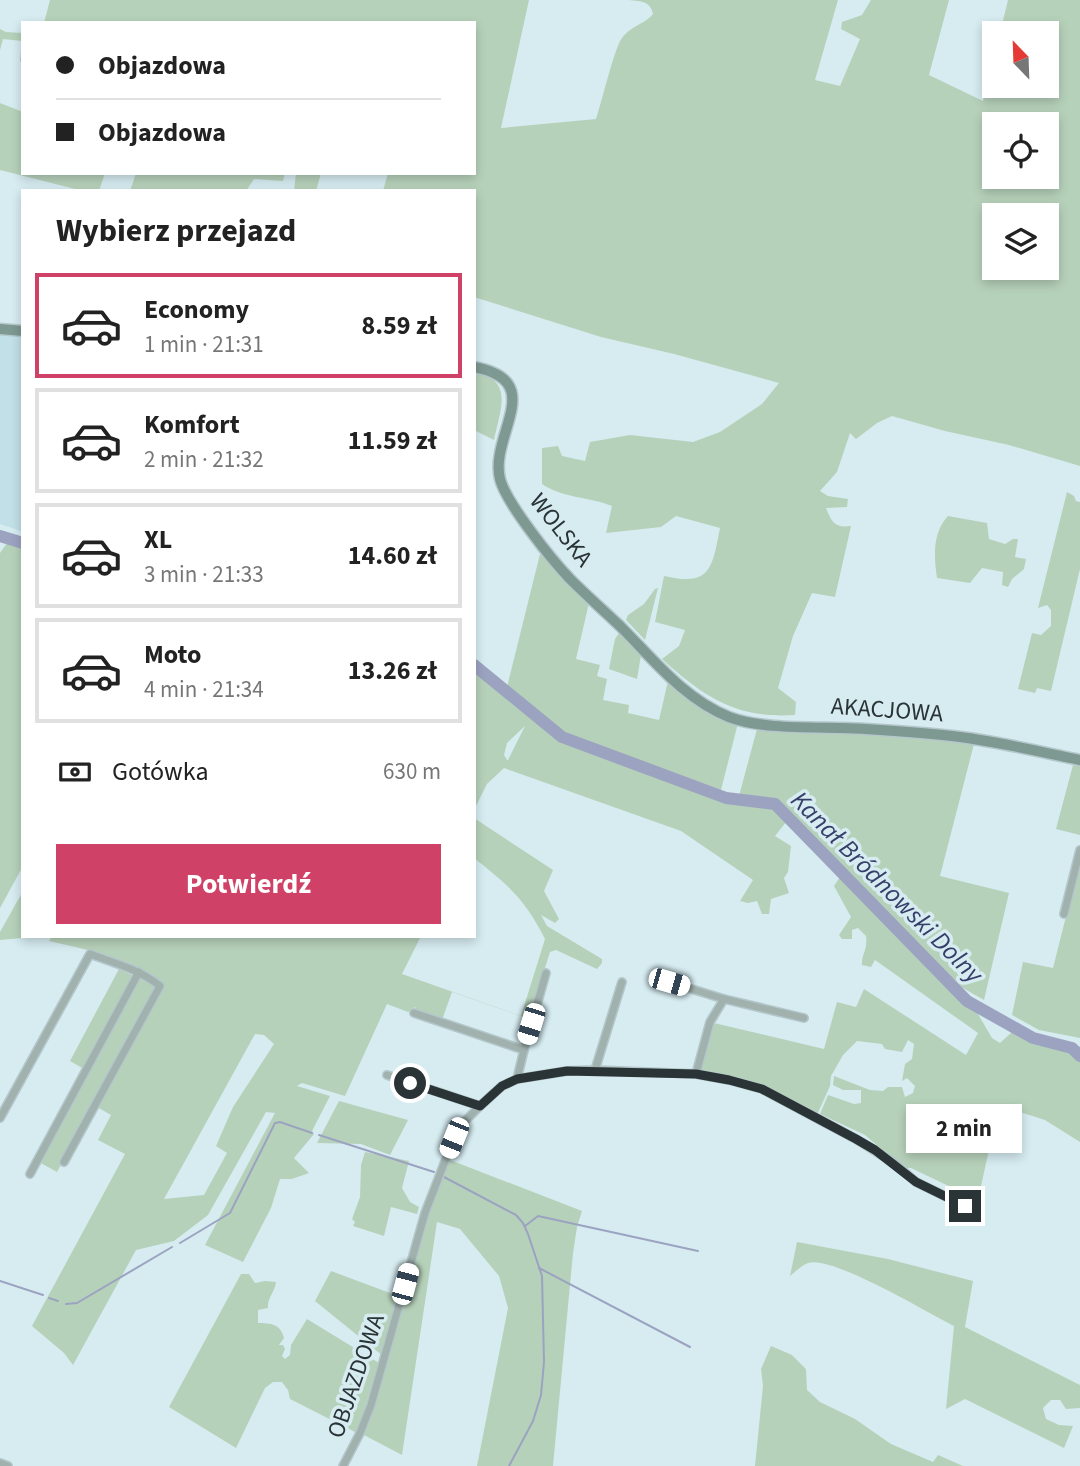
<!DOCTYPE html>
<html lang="pl">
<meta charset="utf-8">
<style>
body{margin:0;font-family:"Source Sans 3",sans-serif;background:#f6f6f6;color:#222;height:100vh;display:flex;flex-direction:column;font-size:26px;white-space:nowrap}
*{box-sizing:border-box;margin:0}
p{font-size:23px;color:#767676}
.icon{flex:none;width:38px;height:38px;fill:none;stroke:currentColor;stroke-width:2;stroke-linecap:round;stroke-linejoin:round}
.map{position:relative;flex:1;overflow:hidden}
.side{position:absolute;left:21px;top:189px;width:455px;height:749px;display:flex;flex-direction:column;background:#fff;border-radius:0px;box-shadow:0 4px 10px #0003}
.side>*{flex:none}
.hud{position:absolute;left:21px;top:21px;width:455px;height:154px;border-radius:0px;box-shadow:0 4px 10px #0003;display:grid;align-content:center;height:154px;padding:0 35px;background:#fff}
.needle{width:46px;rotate:337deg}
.tools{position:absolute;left:982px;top:21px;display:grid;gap:14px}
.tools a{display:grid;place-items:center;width:77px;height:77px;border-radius:0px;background:#fff;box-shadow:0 4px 10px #0003;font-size:35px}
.end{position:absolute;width:32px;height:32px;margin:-16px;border:9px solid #2a3335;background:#fff;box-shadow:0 0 0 4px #fff}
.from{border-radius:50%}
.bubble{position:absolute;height:49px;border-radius:0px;background:#fff;box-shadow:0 4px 10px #0003;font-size:23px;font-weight:700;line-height:49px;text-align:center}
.car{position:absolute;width:21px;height:42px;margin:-21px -10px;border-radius:9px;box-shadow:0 0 5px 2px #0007;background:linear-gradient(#fff 24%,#345 0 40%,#fff 0 76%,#345 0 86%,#fff 0)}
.hud b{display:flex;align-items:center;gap:24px;height:66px;font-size:26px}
.hud b+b{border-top:2px solid #e0e0e0}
.hud i{width:18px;height:18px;background:#222}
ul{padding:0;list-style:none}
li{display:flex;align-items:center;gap:21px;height:105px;margin:0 14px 10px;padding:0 21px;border:4px solid #e0e0e0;border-radius:0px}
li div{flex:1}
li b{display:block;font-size:26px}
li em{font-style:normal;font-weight:700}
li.selected{border-color:#cf4167}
li>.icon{width:63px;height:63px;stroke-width:1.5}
h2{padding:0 35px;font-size:32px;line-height:84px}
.pay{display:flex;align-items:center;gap:18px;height:77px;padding:0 35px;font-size:26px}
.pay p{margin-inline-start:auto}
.button{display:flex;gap:14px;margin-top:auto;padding:14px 35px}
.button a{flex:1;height:80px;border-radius:0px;background:#cf4167;color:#fff;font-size:28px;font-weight:700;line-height:80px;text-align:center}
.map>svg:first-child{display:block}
.built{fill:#c2e0e7}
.green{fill:#b6d1ba;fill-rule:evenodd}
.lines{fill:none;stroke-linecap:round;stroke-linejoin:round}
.stream{stroke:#9ca3c1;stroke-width:2}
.river{stroke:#9ca3c1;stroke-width:12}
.street-casing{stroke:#b4c7cb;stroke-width:10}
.secondary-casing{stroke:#b4c7cb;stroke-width:13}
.street{stroke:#a1b2ae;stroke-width:7}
.secondary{stroke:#7e9892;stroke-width:10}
.route{stroke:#2a3335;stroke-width:9}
.labels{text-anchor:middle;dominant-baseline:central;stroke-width:7;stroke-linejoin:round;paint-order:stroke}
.street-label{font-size:24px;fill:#2a3335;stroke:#d6ecf1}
.water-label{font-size:26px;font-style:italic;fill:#363e69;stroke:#d6ecf1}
</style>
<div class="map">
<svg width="1080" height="1466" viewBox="0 0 1080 1466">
<rect width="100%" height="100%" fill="#d6ecf1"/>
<path class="built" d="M0 332 23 334 21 531 0 524Z"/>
<g class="green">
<path d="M50 0H529L501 128 596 119C601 104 615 46 622 38 633 24 644 25 653 14 650 0 641 2 629 0H838L815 80 840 86 860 39 841 29 842 22 862 15 871 0H949L929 75 983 101 994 56V86H1046V33H1000L1008 0H1080V466L1009 445 945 431 892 416 877 423 856 439 850 433 837 472 820 491 828 496 848 499 847 507 826 508C832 523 835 528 851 526L835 597 812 593 793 636 778 688 796 702 795 715C736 719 704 697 662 659L679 646 685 630 655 622 664 576C711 587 712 568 720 528L676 516 661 527 606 533 612 506C590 497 562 498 542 484V448L558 446 562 456 585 461 590 442 630 435 693 442 720 432 762 404 779 383 674 354 601 337 474 297V191H383L388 173H474V23H44ZM994 124H1046V177H994ZM1046 215V268H994V215Z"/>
<path d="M0 29 6 32 23 33V63L20 61 22 41 3 39 0 50Z"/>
<path d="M0 103 23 112V173H105L99 191H83L0 170Z"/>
<path d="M136 173H285L283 181 254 179 246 191H130Z"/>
<path d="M296 173H321L316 191H294Z"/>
<path d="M474 371C515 381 500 409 494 440L474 430Z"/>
<path d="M1067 492 1074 496 1076 501 1080 502V569L1051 691 1037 688 1035 693 1018 689 1032 633 1041 635 1051 626V610L1047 605 1038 608Z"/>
<path d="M948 516 987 523 989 539 1005 544 1013 539H1018L1015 557 1026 559 1024 569 1012 579 1008 587 1002 585 1003 572 982 568 970 583 937 578C934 557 932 533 948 516Z"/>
<path d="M7 543 23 548V866L0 908V553Z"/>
<path d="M540 554 589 603 576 659 600 665 597 676 607 679 603 700 629 705 628 713 659 720 668 681C689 701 710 714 738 723L721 790 739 796 757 729C830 731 902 734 974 744L940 876 1009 893 984 1000 963 988 953 978 948 986 975 1009 992 1038 1000 1043 1012 1032 1032 1044 1074 1053 1080 1046V1142L1045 1120 995 1104 986 1111 988 1133 992 1136 978 1200 911 1168H903L865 1135 820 1114 828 1095 854 1104 861 1103V1090H843L833 1085 834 1076 870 1090 883 1091 888 1087H902L905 1097 913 1093 915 1086 907 1078 902 1081 905 1064 912 1059 914 1044 908 1040 902 1052 885 1049 882 1044 857 1041 843 1055 831 1076 830 1086 816 1117 757 1085 700 1071 714 1023 824 1049 837 1002 856 1007 864 989 966 1055 978 1033 875 960 871 967 862 965C861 955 868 950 866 936L858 928 852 930V939H842L839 935 851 917 834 886 840 877 786 822 775 836 791 846 788 872 784 878 789 893 771 899 769 914H762L757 901 748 903 740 901 753 880 681 831 504 768 487 784 474 810V658L507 687ZM507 688 559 730 554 738 505 695ZM525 726 508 760H507L504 755 507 743Z"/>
<path d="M658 588 645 640 626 620 628 615 644 604 655 589Z"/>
<path d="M619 633 641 655 637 679 609 669 615 639Z"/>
<path d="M1073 765 1080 766V835L1056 829Z"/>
<path d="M474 818 553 870 544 891 559 919 555 923 541 915 547 926 602 959V963L597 969 556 950 550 952 529 1019 452 992 442 1020 417 1012 415 1007 408 1012 387 1004 345 1096 302 1083 297 1086 330 1096 312 1131 314 1134 294 1158 309 1173 292 1179H280L271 1208 243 1262 205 1245 275 1113 266 1112 208 1215 174 1241 136 1250 73 1365 64 1353 32 1326 125 1154 98 1140 111 1115 97 1107 160 981 125 961 122 964 88 950 49 941 52 936H421L402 974 521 1016 545 939C525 899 508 885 474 858ZM255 1034 264 1035 274 1044 233 1107 216 1146 227 1153 204 1195 164 1199Z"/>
<path d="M1080 861V1038L1039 1030 1012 1015 1023 962 1053 968Z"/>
<path d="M23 891V936H44L0 940V932Z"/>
<path d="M119 969 134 976 84 1069 70 1061Z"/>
<path d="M140 977 157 986 57 1172 39 1162Z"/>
<path d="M339 1101 408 1120 390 1155 361 1144 317 1143Z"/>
<path d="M365 1152 409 1161 402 1188 410 1202 419 1207 417 1214 391 1207 384 1236 353 1226 355 1222 352 1219 360 1197 361 1165Z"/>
<path d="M445 1158 582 1211 577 1227 573 1253 553 1466H477L508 1308 499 1276 460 1229 437 1222 402 1455 362 1434Z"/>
<path d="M797 1242 888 1259 973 1281 965 1327 1080 1385V1408L1066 1409 1060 1400H1051L1043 1408 1046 1419 1059 1425 1073 1426 1064 1448 965 1399 946 1409 954 1326C928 1313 832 1255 808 1263 802 1265 795 1272 790 1276Z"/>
<path d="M331 1271 398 1296 383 1356 315 1301Z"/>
<path d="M241 1274H249L255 1283 265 1281 276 1282C275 1292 267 1298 268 1308L258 1310V1323C270 1323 281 1324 284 1338L279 1345H283L285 1349 282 1356 285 1359 290 1355 291 1345 307 1319 379 1363 357 1433 290 1399 288 1390 282 1382H273L265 1388 236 1448 169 1407Z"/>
<path d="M771 1346 792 1355 806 1369 807 1390 820 1402 855 1419 891 1444 933 1462 938 1455 963 1466H755L763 1386 761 1369Z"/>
</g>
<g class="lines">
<g class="stream">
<path d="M319 1135 434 1172"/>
<path d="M444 1177 516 1215 523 1223 528 1234 542 1276 544 1362 541 1395 533 1421 509 1466"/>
<path d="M525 1226 538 1216 698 1251"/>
<path d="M180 1243 230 1213 275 1123 280 1122 312 1133"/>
<path d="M539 1268 690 1347"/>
<path d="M0 1281 43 1295"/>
<path d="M49 1298 58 1301"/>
<path d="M66 1304 77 1303 172 1247"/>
</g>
<g class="river">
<path d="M0 536 23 543"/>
<path d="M474 665 562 737 726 798 775 804 967 1001 1033 1038 1072 1048 1080 1056"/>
</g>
<g class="street-casing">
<g id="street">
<path d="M1064 914 1080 850"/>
<path d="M669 982 724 999 804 1018"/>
<path d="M414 1013 524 1050 517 1079"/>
<path d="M524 1050 546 973"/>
<path d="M595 1070 622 982"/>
<path d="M696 1074 710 1022 724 999"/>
<path d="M387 1075 480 1106"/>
<path d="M0 1118 90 954C114 963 139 969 160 986L64 1162"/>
<path d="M30 1174 139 972"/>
<path d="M0 1463 8 1466"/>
<path d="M343 1466 360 1433 371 1405 425 1213 454 1138 466 1120 481 1105 502 1086 517 1079 567 1071 595 1070 696 1074 729 1080 762 1089 856 1139 894 1163 916 1182 965 1206"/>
</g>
</g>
<g class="secondary-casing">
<g id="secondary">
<path d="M0 329 23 331"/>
<path d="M474 367C549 381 489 435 500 479 506 503 552 560 570 579 586 595 603 610 620 626 653 659 684 699 729 717 765 731 826 726 865 729 897 731 929 733 960 737 1000 742 1041 752 1080 760"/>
</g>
</g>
<use href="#street" class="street"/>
<use href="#secondary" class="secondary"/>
</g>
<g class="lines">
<path class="route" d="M410 1083 480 1106 502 1086 517 1079 567 1071 696 1074 729 1080 762 1089 856 1139 875 1150 916 1182 965 1206"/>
</g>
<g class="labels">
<g class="street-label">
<text transform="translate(561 530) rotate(52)">WOLSKA</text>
<text transform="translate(887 710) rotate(4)">AKACJOWA</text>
<text transform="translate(356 1376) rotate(-71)">OBJAZDOWA</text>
</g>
<g class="water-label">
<text transform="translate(887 887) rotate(45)">Kanał Bródnowski Dolny</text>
</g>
</g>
</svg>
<div class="tools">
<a><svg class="needle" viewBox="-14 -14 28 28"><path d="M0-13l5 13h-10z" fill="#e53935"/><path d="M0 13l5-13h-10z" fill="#767676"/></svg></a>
<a><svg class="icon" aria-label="locate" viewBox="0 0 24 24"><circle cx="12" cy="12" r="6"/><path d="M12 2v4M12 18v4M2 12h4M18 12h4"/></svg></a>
<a><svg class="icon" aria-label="layers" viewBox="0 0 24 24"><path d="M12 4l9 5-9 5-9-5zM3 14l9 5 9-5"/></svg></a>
</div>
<i class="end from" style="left:410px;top:1083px"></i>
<i class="end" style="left:965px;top:1206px"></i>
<div class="bubble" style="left:906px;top:1104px;width:116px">2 min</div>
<i class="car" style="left:669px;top:982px;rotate:106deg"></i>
<i class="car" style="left:531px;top:1024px;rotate:197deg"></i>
<i class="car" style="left:454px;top:1138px;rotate:202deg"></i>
<i class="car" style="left:405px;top:1284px;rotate:15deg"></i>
<div class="hud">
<b><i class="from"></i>Objazdowa</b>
<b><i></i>Objazdowa</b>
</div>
<section class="side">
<h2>Wybierz przejazd</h2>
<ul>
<li class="selected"><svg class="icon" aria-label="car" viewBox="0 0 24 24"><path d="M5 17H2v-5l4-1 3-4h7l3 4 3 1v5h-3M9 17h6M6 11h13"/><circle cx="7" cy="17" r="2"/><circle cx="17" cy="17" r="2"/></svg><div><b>Economy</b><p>1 min · 21:31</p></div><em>8.59 zł</em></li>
<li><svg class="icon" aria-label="car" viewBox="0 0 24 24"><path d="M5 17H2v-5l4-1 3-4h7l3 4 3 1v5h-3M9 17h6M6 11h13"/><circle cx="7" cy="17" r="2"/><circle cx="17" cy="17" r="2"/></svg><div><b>Komfort</b><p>2 min · 21:32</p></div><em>11.59 zł</em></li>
<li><svg class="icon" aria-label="car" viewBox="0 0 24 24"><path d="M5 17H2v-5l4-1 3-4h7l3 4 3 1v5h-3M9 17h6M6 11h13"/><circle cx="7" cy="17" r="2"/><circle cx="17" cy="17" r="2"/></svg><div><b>XL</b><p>3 min · 21:33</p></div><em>14.60 zł</em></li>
<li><svg class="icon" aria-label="car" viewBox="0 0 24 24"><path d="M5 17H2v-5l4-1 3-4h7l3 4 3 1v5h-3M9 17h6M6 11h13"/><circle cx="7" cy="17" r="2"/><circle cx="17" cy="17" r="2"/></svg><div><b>Moto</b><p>4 min · 21:34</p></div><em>13.26 zł</em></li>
</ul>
<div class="pay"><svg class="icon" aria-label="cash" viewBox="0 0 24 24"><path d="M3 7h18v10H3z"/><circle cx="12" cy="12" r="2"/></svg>Gotówka<p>630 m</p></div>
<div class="button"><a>Potwierdź</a></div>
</section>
</div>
